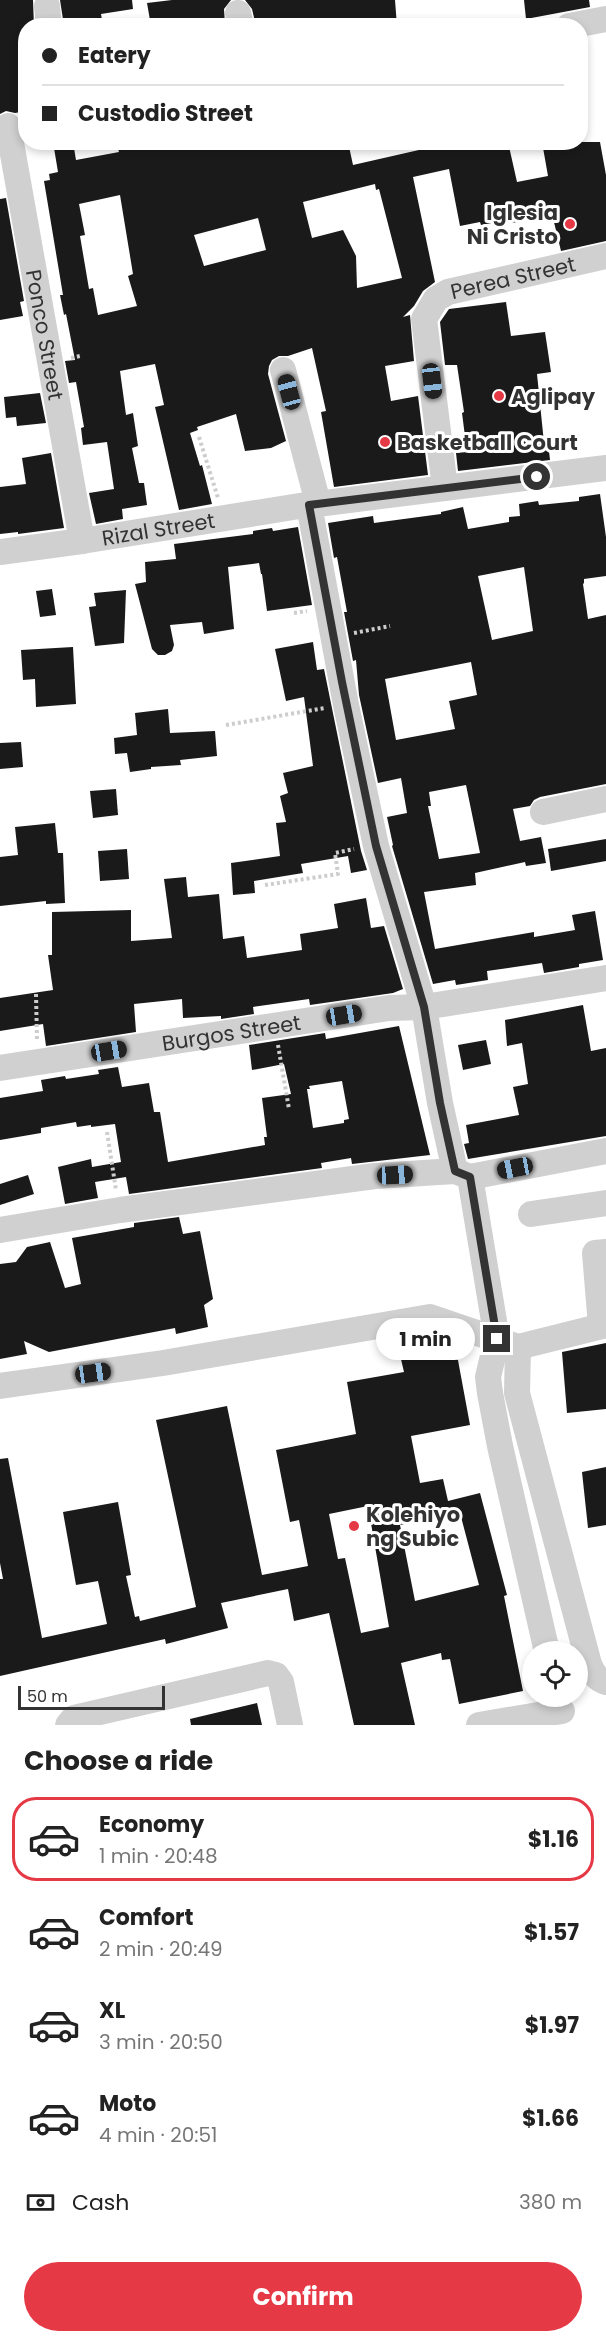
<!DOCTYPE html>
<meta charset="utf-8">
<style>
body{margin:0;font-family:Poppins,sans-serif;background:#f6f6f6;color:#222;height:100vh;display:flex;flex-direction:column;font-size:22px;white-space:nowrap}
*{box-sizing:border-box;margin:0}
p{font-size:20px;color:#767676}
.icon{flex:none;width:33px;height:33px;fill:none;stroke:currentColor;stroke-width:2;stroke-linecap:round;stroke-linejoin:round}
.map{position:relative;height:1725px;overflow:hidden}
.sheet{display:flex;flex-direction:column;background:#fff;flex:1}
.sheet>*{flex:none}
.hud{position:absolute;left:18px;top:18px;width:570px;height:132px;border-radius:24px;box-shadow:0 3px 9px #0003;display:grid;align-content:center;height:132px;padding:0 24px;background:#fff}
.controls{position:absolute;left:522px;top:1641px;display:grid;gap:12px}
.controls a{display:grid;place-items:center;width:66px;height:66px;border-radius:50%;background:#fff;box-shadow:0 3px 9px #0003;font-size:30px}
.scale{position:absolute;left:18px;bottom:15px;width:147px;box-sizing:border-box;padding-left:6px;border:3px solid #333;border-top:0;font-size:16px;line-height:21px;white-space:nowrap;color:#333;-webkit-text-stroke:4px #fff;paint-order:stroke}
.end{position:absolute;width:27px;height:27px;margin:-14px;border:8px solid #333;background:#fff;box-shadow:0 0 0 3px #fff}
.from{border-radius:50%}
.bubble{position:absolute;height:42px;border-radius:21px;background:#fff;box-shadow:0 3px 9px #0003;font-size:20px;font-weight:700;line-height:42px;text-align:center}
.car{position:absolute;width:18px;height:36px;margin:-18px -9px;border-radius:8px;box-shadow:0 0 4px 2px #0007;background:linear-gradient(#222 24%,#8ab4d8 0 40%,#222 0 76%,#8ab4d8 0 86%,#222 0)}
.hud b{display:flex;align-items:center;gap:21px;height:57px;font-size:22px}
.hud b+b{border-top:2px solid #e0e0e0}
.hud i{width:15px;height:15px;background:#222}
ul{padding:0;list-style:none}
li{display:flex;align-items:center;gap:18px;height:84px;margin:0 12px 9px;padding:0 12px;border:3px solid transparent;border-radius:24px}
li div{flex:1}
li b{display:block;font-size:22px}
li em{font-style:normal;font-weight:700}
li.current{border-color:#e63946}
li>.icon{width:54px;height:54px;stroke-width:1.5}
h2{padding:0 24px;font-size:27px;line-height:72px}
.pay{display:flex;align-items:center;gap:15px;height:66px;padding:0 24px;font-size:22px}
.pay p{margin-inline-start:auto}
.primary-button{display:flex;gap:12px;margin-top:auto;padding:12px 24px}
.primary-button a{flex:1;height:69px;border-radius:36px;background:#e63946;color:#fff;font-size:24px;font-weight:700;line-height:69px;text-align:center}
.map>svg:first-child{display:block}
.building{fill:#1a1a1a;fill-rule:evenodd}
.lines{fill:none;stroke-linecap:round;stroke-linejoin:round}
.path{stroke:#cdcdcd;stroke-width:4;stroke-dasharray:3 3;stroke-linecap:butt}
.minor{stroke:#d0d0d0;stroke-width:26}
.route{stroke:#333;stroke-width:8}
.poi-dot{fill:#e63946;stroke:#fff;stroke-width:2}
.labels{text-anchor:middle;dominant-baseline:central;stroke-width:6;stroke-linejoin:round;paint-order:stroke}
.poi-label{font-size:21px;font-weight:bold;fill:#333;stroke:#fff;text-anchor:start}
.street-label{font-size:21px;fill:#333;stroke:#fff}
</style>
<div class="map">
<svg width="606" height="1725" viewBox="0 0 606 1725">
<rect width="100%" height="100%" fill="#fff"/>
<g class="building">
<path d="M0 0H33L34 26H26V111L15 113 6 111 0 114Z"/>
<path d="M60 0H132L133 9 101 14 103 26H64Z"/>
<path d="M172 0H231L224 9 225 24 151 26 147 3Z"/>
<path d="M245 0H395L397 26H256L252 9Z"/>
<path d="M524 0H589L590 7 526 19Z"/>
<path d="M53 142H73L76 160 119 152 116 142H348L353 165 454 142H508L517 182 548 176 542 142H600L606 175V241L561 251 552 214 512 223V219L481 225 480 222 460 226 449 169 413 177 435 282 423 291 414 306 403 317 410 315 414 361 385 366 391 401 418 396 428 475 334 487 321 412 326 411 312 348 288 356H279L272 360 269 366 268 374 286 441 271 448 245 451 236 414 197 427 198 430 190 433 200 466 202 465 212 504 179 510 155 407 164 405 155 364 120 371 126 415 133 413 138 446 132 448 139 483H144L147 505 122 509 123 519 96 524 89 493 114 489 107 442 83 445 81 428 84 427 76 382 69 383 65 361 75 360 66 314 64 315 60 295H63L44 181 50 180 49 174 58 172ZM375 184 376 190 379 189 402 278 357 288 356 256 343 230 312 238 303 202ZM120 195 133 274 128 276 137 306 98 315 93 288 89 289 80 236 85 235 79 204ZM258 218 266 250 204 266 194 235Z"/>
<path d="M6 198 24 301 20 302 23 316 0 320V199Z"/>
<path d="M506 302 511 336 545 332 551 372 537 374 544 443 548 442 550 460 458 471 456 453 467 452 462 413 464 412 457 365H445L440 322 449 309Z"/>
<path d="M40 393 46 423 17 426 16 417 6 418 4 397Z"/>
<path d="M51 453 64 528 18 534V532L0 534V487L26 484 22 458Z"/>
<path d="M600 494 606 537V576L584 579V583L583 584 588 619 606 615V784L540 797 534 800 530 806 513 809 520 841 541 837 546 863 526 866 525 862 475 873 476 885 424 892 435 949 534 932V937L575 930 572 915 595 911 603 960 579 964V967L544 973 542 963 487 971 488 980 456 985 455 980 433 984 392 846 393 845 387 817 407 813 401 778 378 783 359 695 356 660 353 661 344 612H347L337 557 334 558 328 523 373 516 374 523 441 514V512L463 507 468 529 509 522V517L520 516 519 504 538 501 539 505 579 501V497ZM524 567 533 631 492 640 478 576ZM471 662 477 695 449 701 455 729 396 740 385 679ZM466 785 480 853 439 859 428 806H431L429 792Z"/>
<path d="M298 527 312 605 267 611 262 574H261L259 563 228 567 234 629 204 634 202 622 170 625 174 645 172 651 165 655H158L152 649 135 584 146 582 145 562 176 559 174 544 253 534V531L272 528 273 531Z"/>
<path d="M52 589 56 615 40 617 36 591Z"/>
<path d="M126 590 124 643 95 646 89 607 96 606 94 593Z"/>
<path d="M313 642 317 670 324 669 361 851 367 870 351 873 348 856 301 864 303 873 254 881 255 893 233 895 231 863 280 856 276 823 286 822 280 796 288 793 283 773 313 766 304 697 286 701 275 649Z"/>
<path d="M73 647 76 704 36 707 35 679 23 680 21 650Z"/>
<path d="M168 709 170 733 215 731 217 756 180 760 181 765 151 767V769L130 772 127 753 115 754 114 738 137 735 135 713Z"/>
<path d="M21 742 23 767 0 769V743Z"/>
<path d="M116 789 118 815 93 818 90 791Z"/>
<path d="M55 823 58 853H63L65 903 46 904V901L0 906V857L18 855 15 827Z"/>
<path d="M606 839V861L551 871 548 849Z"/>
<path d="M127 849 129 879 100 881 98 851Z"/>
<path d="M186 877 188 897 219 894 223 939 244 936 247 958 302 950 300 934 338 928 334 904 366 898 371 928 384 926 403 989 393 993 310 1005 309 999 253 1007 254 1014 221 1019V1016L183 1018 182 999 134 1004 136 1032 46 1046 43 1024 0 1031V998L53 990 48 955H52V912L131 910V941L172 938 164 879Z"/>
<path d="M583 1005 591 1051 606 1048V1136L468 1159 464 1144 469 1143 466 1125 519 1115 513 1087 528 1084 522 1043 507 1046 505 1020Z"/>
<path d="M399 1026 430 1155 352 1164 351 1158 321 1163 322 1168 129 1194 126 1177 95 1182 98 1198 65 1204 58 1167 91 1159 92 1167 121 1162 115 1124 91 1127V1125L77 1127 76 1122 41 1128V1133L0 1140V1098L43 1091 41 1080 65 1076 66 1079 99 1074 98 1070 118 1067 122 1087 149 1083 154 1112H160L168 1162 265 1145 264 1137H267L262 1098 291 1094 284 1064 252 1070 249 1045 325 1033 326 1039ZM342 1081 349 1119 344 1120V1123L313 1128 307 1089H310L309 1086Z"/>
<path d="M486 1040 491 1064 463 1070 458 1045Z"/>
<path d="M28 1175 34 1194 0 1205V1184Z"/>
<path d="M179 1217 183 1234 200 1231 213 1299 204 1305 208 1327 176 1334 175 1328 49 1352 24 1341 27 1354 0 1359V1264L16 1262 27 1247 50 1242 65 1288 81 1284 72 1238 134 1227V1223Z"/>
<path d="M606 1343V1409L567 1413 562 1352Z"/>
<path d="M455 1344 470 1425 411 1436 420 1483 443 1479 448 1501 480 1493 507 1595 504 1596 523 1691 459 1704 450 1659 442 1660 441 1653 401 1663 415 1725H354L329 1613 294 1621 288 1589 221 1603 228 1628 166 1644 165 1639 0 1676V1579H3L0 1563V1459L8 1458 42 1638 107 1624 98 1581 76 1585 63 1512 118 1502 131 1575 126 1576 135 1617 139 1616 140 1621 196 1607 156 1420 227 1406 262 1575 308 1566 299 1520 290 1522 276 1450 356 1434 347 1382 404 1372 400 1355ZM368 1506 389 1627 361 1633 345 1558 338 1559 329 1514ZM460 1513 479 1585 415 1601 400 1525Z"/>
<path d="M606 1467V1525L588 1528 582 1472Z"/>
<path d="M257 1703 262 1725H191L190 1719Z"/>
</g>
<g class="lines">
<g class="path">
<path d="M71 358 80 356"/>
<path d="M199 437 218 498"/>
<path d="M294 613 307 611"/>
<path d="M354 633 390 626"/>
<path d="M226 725 325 708"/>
<path d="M265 885 338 874 335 853 354 849"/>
<path d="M36 994 37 1041"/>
<path d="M278 1045 289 1109"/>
<path d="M107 1132 116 1190"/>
</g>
<g class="minor">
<path d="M47 6 49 26"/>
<path d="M238 13 241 26"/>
<path d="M569 26 606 19"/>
<path id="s1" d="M8 126 82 541"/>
<path id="s2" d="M445 488 424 319 436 299 448 292 606 256"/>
<path id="s3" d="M0 552 82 541 318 503 283 370"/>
<path d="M543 812 606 799"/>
<path id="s4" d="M0 1068 389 1008 424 1007 606 978"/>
<path d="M455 1171 440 1103 424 1007 376 846 346 705 309 505 606 468"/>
<path d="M470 1177 606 1151"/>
<path d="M531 1214 606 1203"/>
<path d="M0 1230 120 1210 375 1176 455 1171 470 1177 497 1339 488 1377 490 1393 500 1446 547 1652"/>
<path d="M601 1326 595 1253 606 1252"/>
<path d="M518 1347 606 1325"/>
<path d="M0 1386 163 1363 430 1317 518 1347 517 1393 589 1664C593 1673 596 1679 606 1682"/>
<path d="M68 1725 74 1718 268 1673 276 1675 281 1682 290 1725"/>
<path d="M479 1725 562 1711"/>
</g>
</g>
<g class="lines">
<path class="route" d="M497 1339 470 1177 455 1171 440 1103 424 1007 376 846 342 682 309 505 537 477"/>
</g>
<g class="poi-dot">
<circle cx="570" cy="224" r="6"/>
<circle cx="499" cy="396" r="6"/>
<circle cx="385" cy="442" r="6"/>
<circle cx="354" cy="1526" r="6"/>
</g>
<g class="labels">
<g class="poi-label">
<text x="558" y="212" text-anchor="end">Iglesia<tspan x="558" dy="24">Ni Cristo</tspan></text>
<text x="511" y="396">Aglipay</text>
<text x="397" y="442">Basketball Court</text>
<text x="366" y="1514">Kolehiyo<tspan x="366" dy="24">ng Subic</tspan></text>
</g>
<g class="street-label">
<text stroke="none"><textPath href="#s2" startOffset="274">Perea Street</textPath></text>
<text stroke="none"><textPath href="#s1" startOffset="212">Ponco Street</textPath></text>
<text stroke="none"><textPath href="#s3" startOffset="160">Rizal Street</textPath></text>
<text stroke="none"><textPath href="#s4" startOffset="234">Burgos Street</textPath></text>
</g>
</g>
</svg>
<div class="controls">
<a><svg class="icon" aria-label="locate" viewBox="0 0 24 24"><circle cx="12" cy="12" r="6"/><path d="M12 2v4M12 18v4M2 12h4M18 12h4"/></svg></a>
</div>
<div class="scale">50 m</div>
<i class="end from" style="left:537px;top:477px"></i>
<i class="end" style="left:497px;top:1339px"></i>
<div class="bubble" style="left:376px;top:1318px;width:99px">1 min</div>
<i class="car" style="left:432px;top:381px;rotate:173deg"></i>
<i class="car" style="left:289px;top:392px;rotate:345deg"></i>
<i class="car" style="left:344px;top:1015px;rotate:81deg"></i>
<i class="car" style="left:109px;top:1051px;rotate:81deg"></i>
<i class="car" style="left:515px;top:1168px;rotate:259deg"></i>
<i class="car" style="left:395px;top:1175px;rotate:87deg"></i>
<i class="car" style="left:93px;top:1373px;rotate:82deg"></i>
<div class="hud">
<b><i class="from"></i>Eatery</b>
<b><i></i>Custodio Street</b>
</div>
</div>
<section class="sheet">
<h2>Choose a ride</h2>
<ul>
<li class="current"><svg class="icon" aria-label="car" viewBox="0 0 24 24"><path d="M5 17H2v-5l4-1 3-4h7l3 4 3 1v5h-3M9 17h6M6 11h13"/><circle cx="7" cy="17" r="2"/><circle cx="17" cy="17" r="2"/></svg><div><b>Economy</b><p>1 min · 20:48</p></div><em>$1.16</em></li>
<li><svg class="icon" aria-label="car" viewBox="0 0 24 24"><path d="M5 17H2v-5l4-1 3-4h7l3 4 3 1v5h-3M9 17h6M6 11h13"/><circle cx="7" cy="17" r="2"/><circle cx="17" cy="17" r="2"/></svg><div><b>Comfort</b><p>2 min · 20:49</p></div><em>$1.57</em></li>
<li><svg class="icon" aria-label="car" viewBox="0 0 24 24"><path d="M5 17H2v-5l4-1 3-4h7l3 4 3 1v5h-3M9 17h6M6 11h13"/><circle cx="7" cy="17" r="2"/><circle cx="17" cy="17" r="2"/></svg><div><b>XL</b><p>3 min · 20:50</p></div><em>$1.97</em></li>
<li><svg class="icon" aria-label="car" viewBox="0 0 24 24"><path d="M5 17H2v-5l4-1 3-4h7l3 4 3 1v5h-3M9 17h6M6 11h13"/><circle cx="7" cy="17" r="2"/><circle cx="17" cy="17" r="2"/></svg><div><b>Moto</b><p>4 min · 20:51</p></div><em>$1.66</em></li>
</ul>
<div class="pay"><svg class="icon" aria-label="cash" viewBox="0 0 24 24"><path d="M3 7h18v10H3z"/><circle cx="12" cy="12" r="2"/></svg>Cash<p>380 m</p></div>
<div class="primary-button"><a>Confirm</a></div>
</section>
